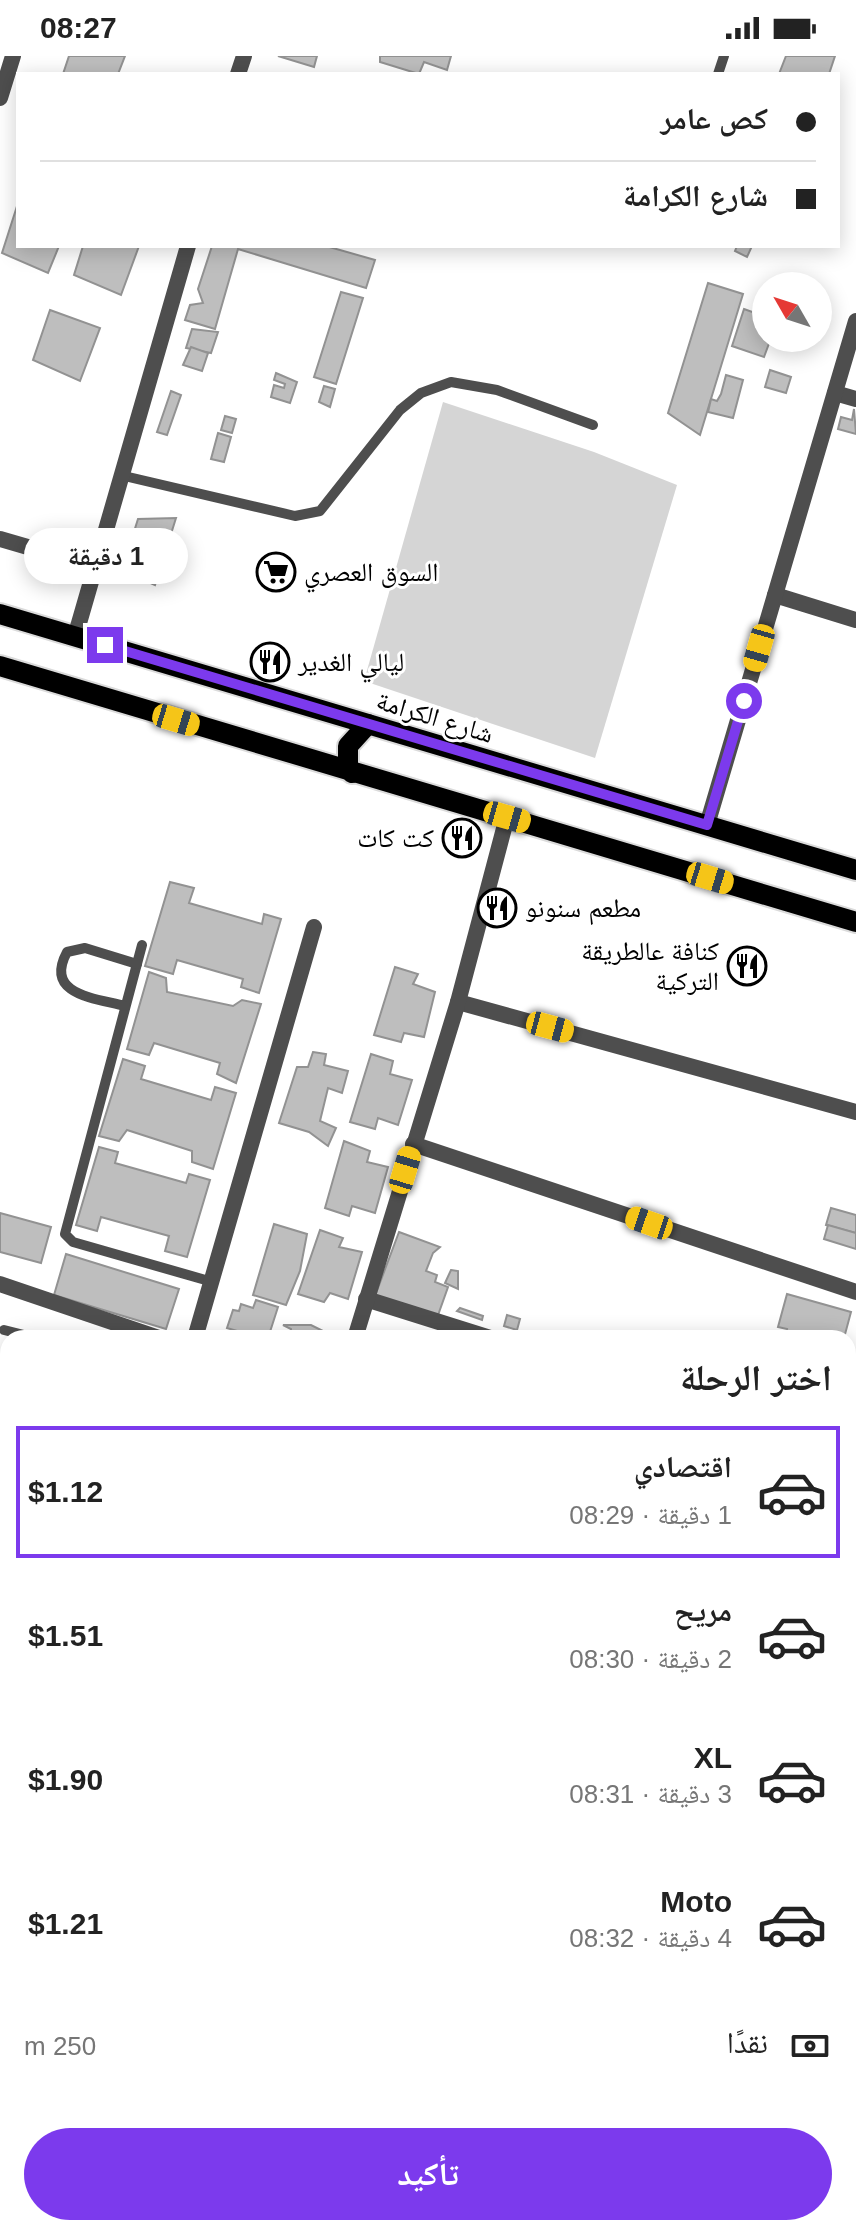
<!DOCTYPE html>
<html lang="ar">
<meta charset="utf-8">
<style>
body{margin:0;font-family:Helvetica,"Noto Naskh Arabic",sans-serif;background:#f6f6f6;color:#222;direction:rtl;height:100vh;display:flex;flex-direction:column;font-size:30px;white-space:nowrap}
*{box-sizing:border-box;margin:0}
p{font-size:26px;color:#767676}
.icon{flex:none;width:44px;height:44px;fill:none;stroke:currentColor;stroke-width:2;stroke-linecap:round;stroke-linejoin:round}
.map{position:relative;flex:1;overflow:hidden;direction:ltr}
.panel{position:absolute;left:0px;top:1274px;width:856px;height:906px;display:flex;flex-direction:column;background:#fff;border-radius:24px 24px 0 0;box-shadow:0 4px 20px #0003;direction:rtl}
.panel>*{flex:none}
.banner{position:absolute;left:16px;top:16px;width:824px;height:176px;border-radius:0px;box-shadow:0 4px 20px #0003;direction:rtl;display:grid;align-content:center;height:176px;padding:0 24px;background:#fff}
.needle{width:52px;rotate:309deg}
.buttons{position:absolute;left:752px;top:216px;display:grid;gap:16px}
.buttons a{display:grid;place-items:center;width:80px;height:80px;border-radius:50%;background:#fff;box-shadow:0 4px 20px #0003;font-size:40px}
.end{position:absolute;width:36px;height:36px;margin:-18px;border:10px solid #7c3aed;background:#fff;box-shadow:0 0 0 4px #fff}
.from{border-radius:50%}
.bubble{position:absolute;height:56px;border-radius:28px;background:#fff;box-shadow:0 4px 20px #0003;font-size:26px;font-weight:700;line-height:56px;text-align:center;direction:rtl}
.car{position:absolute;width:24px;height:48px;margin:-24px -12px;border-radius:10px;box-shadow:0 0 6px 2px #0007;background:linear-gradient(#f5c518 24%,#345 0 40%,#f5c518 0 76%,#345 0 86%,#f5c518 0)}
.banner b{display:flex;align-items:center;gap:28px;height:76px;font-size:30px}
.banner b+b{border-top:2px solid #e0e0e0}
.banner i{width:20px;height:20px;background:#222}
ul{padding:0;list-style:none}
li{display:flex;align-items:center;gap:24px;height:132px;margin:0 16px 12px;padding:0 8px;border:4px solid transparent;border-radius:0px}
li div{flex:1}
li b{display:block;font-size:30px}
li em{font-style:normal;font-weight:700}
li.current{border-color:#7c3aed}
li>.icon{width:72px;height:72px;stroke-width:1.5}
h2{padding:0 24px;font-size:36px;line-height:96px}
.pay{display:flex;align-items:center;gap:20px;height:88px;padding:0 24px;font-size:30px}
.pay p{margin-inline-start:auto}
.cta{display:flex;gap:16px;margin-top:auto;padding:16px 24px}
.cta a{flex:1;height:92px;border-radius:48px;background:#7c3aed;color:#fff;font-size:32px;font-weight:700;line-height:92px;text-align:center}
.status{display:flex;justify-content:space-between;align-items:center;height:56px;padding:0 40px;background:#fff;direction:ltr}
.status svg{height:22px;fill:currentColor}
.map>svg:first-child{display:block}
.green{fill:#d5d5d5}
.building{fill:#bebebe;stroke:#929292;stroke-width:2}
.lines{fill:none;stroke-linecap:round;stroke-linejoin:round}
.primary-casing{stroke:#dbdbdb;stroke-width:24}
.lane{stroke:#4e4e4e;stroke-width:10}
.street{stroke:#4e4e4e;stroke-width:16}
.secondary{stroke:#1b1b1b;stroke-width:16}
.primary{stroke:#000;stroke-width:20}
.route{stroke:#7c3aed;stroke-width:10}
.labels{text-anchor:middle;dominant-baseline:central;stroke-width:6;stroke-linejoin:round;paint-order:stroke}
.poi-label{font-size:26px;fill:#000;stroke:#fff;text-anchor:start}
.street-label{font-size:26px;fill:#000;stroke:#fff}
</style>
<div class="status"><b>08:27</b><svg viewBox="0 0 49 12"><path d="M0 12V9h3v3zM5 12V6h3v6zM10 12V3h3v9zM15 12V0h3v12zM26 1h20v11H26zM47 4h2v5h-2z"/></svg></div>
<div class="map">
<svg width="856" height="2179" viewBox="0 0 856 2179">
<rect width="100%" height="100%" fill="#fff"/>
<path class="green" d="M443 346 594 396 677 429 595 702 364 625Z"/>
<g class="building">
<path d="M69 0H125L118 18H63Z"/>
<path d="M278 0H317L314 11Z"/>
<path d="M380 0H451L447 14 424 6 419 18 380 6Z"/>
<path d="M786 0H835L829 18H779Z"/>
<path d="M18 147V190H59L48 217 2 197Z"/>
<path d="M83 190H139L121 239 74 219Z"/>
<path d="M212 190H326L375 204 366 232 238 193 215 273 185 264 190 249 203 247 198 233Z"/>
<path d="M737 190H752L747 201 735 195Z"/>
<path d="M708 227 743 238 700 379 668 357Z"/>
<path d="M341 236 363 242 336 328 314 321Z"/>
<path d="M744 253 766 261V282H771L764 301 732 290Z"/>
<path d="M50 254 100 272 80 325 33 304Z"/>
<path d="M192 273 218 276 211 297 186 292Z"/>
<path d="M191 291 208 297 202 315 183 309Z"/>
<path d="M770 314 791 321 786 337 765 331Z"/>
<path d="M276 317 297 326 290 347 271 341 274 329 284 332 285 328 274 324Z"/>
<path d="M726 319 743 324 733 362 708 356 711 343 717 345 721 338Z"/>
<path d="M324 330 335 333 330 351 319 346Z"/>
<path d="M171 335 181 339 167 379 157 376Z"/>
<path d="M854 353 856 378 838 373 841 361 852 364Z"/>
<path d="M225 360 236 363 232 377 221 374Z"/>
<path d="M218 377 231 381 224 406 211 403Z"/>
<path d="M176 462 155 529 122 514 138 463Z"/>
<path d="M170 826 194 832 189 847 262 868 264 858 281 863 259 937 241 931 243 923 177 904 173 918 145 910Z"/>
<path d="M395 911 418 918 413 928 435 936 424 981 404 977 401 986 374 979Z"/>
<path d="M149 916 166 922 167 936 233 950 242 944 261 948 236 1027 217 1018 220 1007 154 987 149 999 127 993Z"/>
<path d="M313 996 326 998 324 1009 348 1015 342 1037 328 1032 320 1065 336 1072 328 1090 309 1076 279 1067 297 1011H308Z"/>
<path d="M371 998 393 1005 390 1018 412 1024 398 1069 378 1062 375 1073 350 1066Z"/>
<path d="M123 1003 145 1010 141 1023 211 1044 215 1031 236 1037 213 1113 192 1106V1095L127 1074 119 1085 99 1080Z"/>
<path d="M344 1085 370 1095 367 1106 388 1111 375 1157 352 1150 349 1160 325 1152Z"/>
<path d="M99 1091 118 1096 115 1107 186 1127 189 1118 210 1124 187 1201 165 1195 169 1180 101 1161 97 1175 76 1169Z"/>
<path d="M831 1152 856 1159V1177L826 1169Z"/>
<path d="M0 1157 51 1171 41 1207 0 1196Z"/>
<path d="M274 1168 307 1178 300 1215 286 1249 253 1239Z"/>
<path d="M828 1169 856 1177V1193L824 1183Z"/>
<path d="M320 1174 343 1182 339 1191 362 1196 348 1243 330 1237 324 1246 298 1238Z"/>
<path d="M399 1176 440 1191 433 1197 426 1215 437 1219 435 1226 448 1231 437 1262 375 1240Z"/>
<path d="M66 1198 179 1233 166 1273 54 1239Z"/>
<path d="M451 1214 458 1215V1233L445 1227Z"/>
<path d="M787 1238 851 1256 844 1282H773L774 1278 785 1281 787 1273 778 1271Z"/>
<path d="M256 1244 278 1251 268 1282H245L244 1277 227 1272 233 1254 239 1255 241 1248 253 1252Z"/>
<path d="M460 1252 483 1260 482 1264 457 1255Z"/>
<path d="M507 1259 520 1263 517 1274 504 1270Z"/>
<path d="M283 1269H311L333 1280 290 1282 291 1273Z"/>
</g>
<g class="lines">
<g class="primary-casing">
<g id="primary">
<path d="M0 558 856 814"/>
<path d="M0 610 856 866"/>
<path d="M352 717 348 710V690L368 668"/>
</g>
</g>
<g class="lane">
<path d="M718 18 724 0"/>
<path d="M120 419 295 460 320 455 400 354 421 337 451 326 497 334 593 369"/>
<path d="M142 889 65 1178 73 1186 209 1225"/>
<path d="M125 950C95 942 44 939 67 896L85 892 137 908"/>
<path d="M4 1274 36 1282"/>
<path d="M0 1387 8 1394"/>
<path d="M0 1522 8 1529"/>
</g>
<g class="street">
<path d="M238 18 244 0"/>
<path d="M0 42 13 0"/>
<path d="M835 337 856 343"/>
<path d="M0 483 93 510"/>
<path d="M775 539 856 564"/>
<path d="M75 581 188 190"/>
<path d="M707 769 856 265"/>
<path d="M458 946 856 1056"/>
<path d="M413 1088 856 1236"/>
<path d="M0 1228 159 1282"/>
<path d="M366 1243 490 1282"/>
<path d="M195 1282 314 871"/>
<path d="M355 1282 458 946 507 761"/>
<path d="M0 1600 8 1607"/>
<path d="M0 1804 8 1810"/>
<path d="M0 2031 8 2038"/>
<path d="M0 2060 8 2051"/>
<path d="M127 2179 133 2172"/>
<path d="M344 2179 351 2172"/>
</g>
<g class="secondary">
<path d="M848 1381 856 1355"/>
<path d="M848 1457 856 1454"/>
<path d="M848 1493 856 1467"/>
<path d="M848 1959 856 1961"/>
<path d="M848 1984 856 1985"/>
<path d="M567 2179 572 2172"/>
<path d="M611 2179 616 2172"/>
</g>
<use href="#primary" class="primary"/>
</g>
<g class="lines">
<path class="route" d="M105 589 707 769 744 645"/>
</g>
<defs>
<g id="supermarket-ring" transform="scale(2)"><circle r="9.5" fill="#fff" stroke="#000" stroke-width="1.5"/><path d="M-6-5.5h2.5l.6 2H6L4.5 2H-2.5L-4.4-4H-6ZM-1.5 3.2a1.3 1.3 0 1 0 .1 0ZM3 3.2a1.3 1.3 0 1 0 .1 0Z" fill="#000"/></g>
<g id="restaurant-ring" transform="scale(2)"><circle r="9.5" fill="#fff" stroke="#000" stroke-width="1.5"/><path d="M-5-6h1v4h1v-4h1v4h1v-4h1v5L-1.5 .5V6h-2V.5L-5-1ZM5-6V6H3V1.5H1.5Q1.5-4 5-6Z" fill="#000"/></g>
</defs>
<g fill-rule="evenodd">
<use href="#supermarket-ring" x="276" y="516"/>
<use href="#restaurant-ring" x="270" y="606"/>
<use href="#restaurant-ring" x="462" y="782"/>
<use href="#restaurant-ring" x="497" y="852"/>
<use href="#restaurant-ring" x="747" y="910"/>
</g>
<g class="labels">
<g class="poi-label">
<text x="304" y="516">السوق العصري</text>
<text x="298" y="606">ليالي الغدير</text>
<text x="434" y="782" text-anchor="end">كت كات</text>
<text x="525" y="852">مطعم سنونو</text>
<text x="719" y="895" text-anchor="end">كنافة عالطريقة<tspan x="719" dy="30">التركية</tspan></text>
</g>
<g class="street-label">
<text transform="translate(435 661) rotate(17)">شارع الكرامة</text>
</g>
</g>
</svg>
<div class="buttons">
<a><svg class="needle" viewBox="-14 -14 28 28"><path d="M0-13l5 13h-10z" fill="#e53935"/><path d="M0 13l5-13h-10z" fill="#767676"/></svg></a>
</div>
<i class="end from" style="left:744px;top:645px"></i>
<i class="end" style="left:105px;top:589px"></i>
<div class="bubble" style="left:24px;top:472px;width:164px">1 دقيقة</div>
<i class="car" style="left:759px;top:592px;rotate:196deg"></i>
<i class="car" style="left:176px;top:664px;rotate:107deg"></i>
<i class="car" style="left:507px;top:761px;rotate:106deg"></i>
<i class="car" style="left:710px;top:822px;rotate:107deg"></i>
<i class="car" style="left:550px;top:971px;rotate:105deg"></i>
<i class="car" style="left:405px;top:1114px;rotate:17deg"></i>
<i class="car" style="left:649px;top:1167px;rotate:289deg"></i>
<div class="banner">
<b><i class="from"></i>كص عامر</b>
<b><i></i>شارع الكرامة</b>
</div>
<section class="panel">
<h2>اختر الرحلة</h2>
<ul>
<li class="current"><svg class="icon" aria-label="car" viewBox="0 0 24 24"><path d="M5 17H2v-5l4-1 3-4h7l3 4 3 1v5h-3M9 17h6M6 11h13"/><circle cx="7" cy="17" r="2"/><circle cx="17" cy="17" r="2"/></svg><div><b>اقتصادي</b><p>1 دقيقة · 08:29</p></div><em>$1.12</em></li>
<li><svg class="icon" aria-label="car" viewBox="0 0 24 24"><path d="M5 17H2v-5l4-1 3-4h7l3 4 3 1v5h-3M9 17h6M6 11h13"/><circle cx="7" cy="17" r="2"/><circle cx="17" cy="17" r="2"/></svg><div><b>مريح</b><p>2 دقيقة · 08:30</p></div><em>$1.51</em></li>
<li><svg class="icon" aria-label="car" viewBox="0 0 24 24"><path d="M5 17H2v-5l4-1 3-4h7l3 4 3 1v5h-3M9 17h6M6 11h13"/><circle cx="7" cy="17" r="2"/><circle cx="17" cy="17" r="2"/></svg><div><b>XL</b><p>3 دقيقة · 08:31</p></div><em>$1.90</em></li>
<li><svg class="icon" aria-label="car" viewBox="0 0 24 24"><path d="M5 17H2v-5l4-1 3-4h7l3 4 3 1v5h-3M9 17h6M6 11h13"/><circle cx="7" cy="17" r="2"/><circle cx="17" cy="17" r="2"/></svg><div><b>Moto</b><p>4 دقيقة · 08:32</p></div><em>$1.21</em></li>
</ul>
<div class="pay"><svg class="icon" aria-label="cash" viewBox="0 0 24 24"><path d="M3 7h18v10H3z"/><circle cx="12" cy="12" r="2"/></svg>نقدًا<p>250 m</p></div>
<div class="cta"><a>تأكيد</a></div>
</section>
</div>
